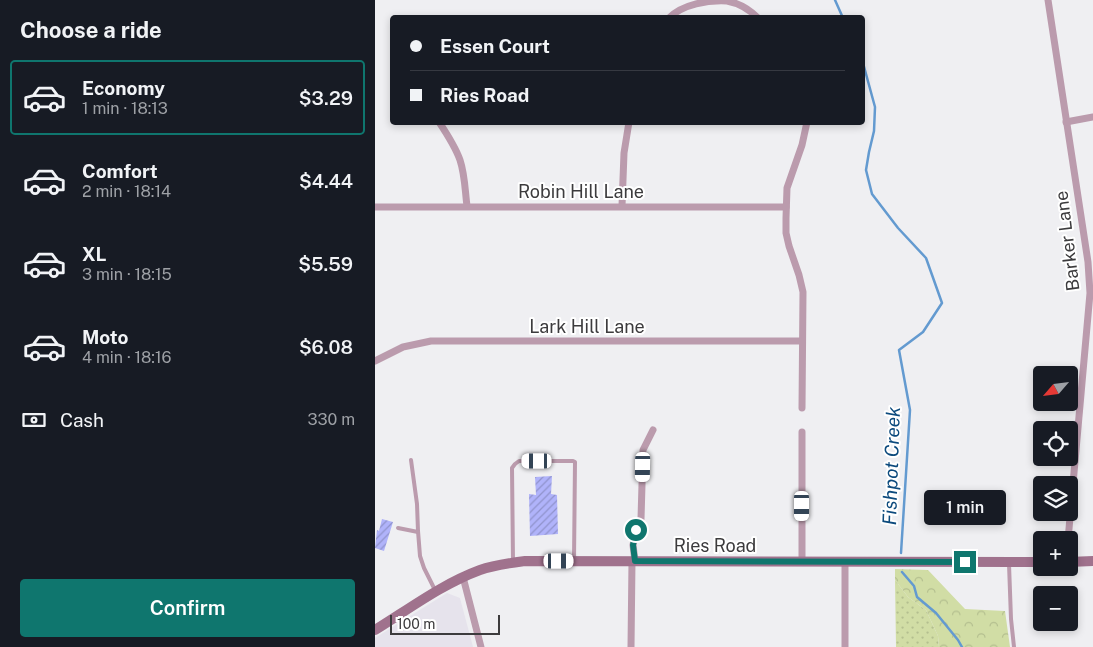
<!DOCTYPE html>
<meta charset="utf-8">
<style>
body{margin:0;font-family:"Public Sans",sans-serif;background:#242831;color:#f1f3f6;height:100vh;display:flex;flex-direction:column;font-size:19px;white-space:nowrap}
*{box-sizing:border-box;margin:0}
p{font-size:16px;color:#9ea1a6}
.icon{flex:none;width:28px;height:28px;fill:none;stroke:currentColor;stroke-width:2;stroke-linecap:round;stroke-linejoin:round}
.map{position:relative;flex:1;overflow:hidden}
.sheet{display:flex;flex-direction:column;background:#171b24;width:375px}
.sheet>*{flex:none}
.guide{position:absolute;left:15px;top:15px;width:475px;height:110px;border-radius:5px;box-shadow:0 2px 8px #0003;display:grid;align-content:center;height:110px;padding:0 20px;background:#171b24}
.needle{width:32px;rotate:242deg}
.controls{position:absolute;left:658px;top:366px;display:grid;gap:10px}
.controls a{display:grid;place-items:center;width:45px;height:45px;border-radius:5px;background:#171b24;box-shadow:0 2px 8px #0003;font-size:25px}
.scale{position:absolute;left:15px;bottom:12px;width:110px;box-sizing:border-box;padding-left:5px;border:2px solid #3c3b3d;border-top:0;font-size:14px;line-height:18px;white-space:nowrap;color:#3c3b3d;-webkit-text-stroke:4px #fff;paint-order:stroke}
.end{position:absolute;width:22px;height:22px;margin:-11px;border:6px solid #0f766e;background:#fff;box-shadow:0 0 0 2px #fff}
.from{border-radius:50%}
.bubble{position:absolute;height:35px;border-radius:5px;background:#171b24;box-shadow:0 2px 8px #0003;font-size:16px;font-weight:600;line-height:35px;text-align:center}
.car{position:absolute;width:15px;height:30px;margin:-15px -8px;border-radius:6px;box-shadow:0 0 4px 1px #0007;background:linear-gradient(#fff 24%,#345 0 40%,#fff 0 76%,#345 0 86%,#fff 0)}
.guide b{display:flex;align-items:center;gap:18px;height:48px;font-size:19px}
.guide b+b{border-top:1px solid #363941}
.guide i{width:12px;height:12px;background:#f1f3f6}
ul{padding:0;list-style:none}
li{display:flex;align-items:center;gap:15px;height:75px;margin:0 10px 8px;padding:0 10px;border:2px solid transparent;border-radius:5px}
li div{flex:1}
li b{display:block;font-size:19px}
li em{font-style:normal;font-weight:600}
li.current{border-color:#0f766e}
li>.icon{width:45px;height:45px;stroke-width:1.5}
h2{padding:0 20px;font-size:22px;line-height:60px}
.pay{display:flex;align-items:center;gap:12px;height:55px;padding:0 20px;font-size:19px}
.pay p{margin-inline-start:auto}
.cta{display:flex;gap:10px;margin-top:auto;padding:10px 20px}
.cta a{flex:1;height:58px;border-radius:5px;background:#0f766e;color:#fff;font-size:20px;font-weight:600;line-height:58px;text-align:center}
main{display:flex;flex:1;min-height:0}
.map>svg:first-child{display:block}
.built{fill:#e6e3ec}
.grass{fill:url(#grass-dots)}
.forest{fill:url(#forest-crowns)}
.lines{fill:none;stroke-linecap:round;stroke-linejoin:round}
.stream{stroke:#639ad0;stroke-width:2.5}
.building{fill:url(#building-hatch)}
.lane{stroke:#bb9bad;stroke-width:4}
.street{stroke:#bb9bad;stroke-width:7}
.secondary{stroke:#a0728d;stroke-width:10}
.route{stroke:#0f766e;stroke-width:6}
.labels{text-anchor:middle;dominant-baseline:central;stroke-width:4;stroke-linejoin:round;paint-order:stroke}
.street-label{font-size:18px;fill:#3c3b3d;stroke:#fff}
.water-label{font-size:19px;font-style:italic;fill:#0c4a7d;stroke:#fff}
</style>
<main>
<section class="sheet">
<h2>Choose a ride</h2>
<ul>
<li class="current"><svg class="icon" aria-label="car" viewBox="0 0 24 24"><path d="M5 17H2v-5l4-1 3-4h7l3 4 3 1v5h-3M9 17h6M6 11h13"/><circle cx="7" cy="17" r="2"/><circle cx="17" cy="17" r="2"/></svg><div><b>Economy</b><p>1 min · 18:13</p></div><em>$3.29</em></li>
<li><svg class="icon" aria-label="car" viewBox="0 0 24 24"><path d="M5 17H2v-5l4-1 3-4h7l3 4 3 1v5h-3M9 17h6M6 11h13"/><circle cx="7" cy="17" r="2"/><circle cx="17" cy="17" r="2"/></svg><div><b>Comfort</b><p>2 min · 18:14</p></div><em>$4.44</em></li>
<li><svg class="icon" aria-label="car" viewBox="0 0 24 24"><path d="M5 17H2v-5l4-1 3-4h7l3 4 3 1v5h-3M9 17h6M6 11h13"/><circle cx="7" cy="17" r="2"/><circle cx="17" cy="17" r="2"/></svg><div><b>XL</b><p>3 min · 18:15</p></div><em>$5.59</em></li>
<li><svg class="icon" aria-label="car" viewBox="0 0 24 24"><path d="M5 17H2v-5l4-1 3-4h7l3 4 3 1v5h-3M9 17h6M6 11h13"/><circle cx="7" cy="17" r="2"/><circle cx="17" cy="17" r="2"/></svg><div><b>Moto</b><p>4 min · 18:16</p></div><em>$6.08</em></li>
</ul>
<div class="pay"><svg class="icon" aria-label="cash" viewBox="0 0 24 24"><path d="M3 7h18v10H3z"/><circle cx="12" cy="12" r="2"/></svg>Cash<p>330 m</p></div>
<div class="cta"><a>Confirm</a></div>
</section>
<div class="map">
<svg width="718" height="647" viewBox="0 0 718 647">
<defs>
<pattern id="grass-dots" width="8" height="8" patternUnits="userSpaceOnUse" patternTransform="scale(1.25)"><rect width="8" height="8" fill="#d1dda5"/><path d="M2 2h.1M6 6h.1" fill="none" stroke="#b4bf8f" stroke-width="1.8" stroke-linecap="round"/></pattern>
<pattern id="forest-crowns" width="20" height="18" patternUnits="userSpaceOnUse" patternTransform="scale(1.25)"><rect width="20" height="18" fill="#d1dda5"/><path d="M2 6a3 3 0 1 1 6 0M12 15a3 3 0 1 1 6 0" fill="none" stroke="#b4bf8f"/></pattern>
<pattern id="building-hatch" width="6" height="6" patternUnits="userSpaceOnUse" patternTransform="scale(1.25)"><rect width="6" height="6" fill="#b0b3fa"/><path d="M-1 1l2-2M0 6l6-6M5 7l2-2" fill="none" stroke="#9093cc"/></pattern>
</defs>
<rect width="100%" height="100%" fill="#efeff2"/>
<path class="built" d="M72 593 85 598 98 647H0V638Z"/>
<path class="grass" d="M520 580 533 597 551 610 563 636 564 647H521Z"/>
<path class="forest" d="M520 569 553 570 590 609 630 611 635 647H564L563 636 551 610 533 597 520 580Z"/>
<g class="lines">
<g class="stream">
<path d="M460 0 468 18"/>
<path d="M488 63 500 107 499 131 494 152 491 170 497 194 523 228 551 258 567 303 548 332 524 350 535 410 526 553"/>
<path d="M527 572 539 586 542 597 561 613 583 640 587 647"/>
</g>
</g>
<g class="building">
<path d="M177 476 176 494 182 495 183 534 155 536 154 494 161 495 160 477Z"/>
<path d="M7 519 18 522 9 551 0 548 2 530 4 531Z"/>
</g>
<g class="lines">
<g class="lane">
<path d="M36 460 42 504 43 531 45 556 49 568 60 590"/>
<path d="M23 528 43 532"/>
<path d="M138 561 137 468 140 464 144 461H198L200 462 199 561"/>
<path d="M634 564 636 619 639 647"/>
</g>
<g class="street">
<path d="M673 0 713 262 715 293 693 540"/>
<path d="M294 18C308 4 333 0 352 1 363 3 375 10 383 18"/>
<path d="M64 122C72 134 80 146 85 160 90 175 90 191 92 206"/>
<path d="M691 122 718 117"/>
<path d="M247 206 249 153 254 122"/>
<path d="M0 207H411"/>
<path d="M0 361 28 347 56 341H427"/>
<path d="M427 408 428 292 424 275 414 246 411 233V218L412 188 427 145 432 122"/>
<path d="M260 561 258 545 261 530 266 519 268 450 278 430"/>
<path d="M427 561V432"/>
<path d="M470 561V647"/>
<path d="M88 577 106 647"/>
<path d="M256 647 257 561"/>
</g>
<g class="secondary">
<path d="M694 562 718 561"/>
<path d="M0 630C34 609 67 584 105 570 119 565 135 563 150 561L666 562"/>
</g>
</g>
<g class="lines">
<path class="route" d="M261 530 258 545 260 561 590 562"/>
</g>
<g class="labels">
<g class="street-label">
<text x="206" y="191">Robin Hill Lane</text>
<text transform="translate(692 241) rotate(-97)">Barker Lane</text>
<text x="212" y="326">Lark Hill Lane</text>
<text x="340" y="545">Ries Road</text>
</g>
<g class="water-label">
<text transform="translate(516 466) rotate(-88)">Fishpot Creek</text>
</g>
</g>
</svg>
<div class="controls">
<a><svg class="needle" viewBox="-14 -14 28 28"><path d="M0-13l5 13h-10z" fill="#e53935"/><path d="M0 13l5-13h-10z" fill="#9ea1a6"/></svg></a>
<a><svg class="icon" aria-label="locate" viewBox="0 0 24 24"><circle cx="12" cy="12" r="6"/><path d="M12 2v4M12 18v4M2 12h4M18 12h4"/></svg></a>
<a><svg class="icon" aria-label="layers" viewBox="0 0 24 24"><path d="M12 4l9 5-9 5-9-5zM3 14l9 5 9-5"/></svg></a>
<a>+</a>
<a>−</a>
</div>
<div class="scale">100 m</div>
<i class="end from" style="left:261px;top:530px"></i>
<i class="end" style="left:590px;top:562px"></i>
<div class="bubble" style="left:549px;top:490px;width:82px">1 min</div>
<i class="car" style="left:162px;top:461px;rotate:270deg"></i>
<i class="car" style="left:268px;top:467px;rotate:181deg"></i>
<i class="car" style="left:427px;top:506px;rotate:180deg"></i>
<i class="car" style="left:184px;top:561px;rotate:90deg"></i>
<div class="guide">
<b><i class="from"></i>Essen Court</b>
<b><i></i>Ries Road</b>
</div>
</div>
</main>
